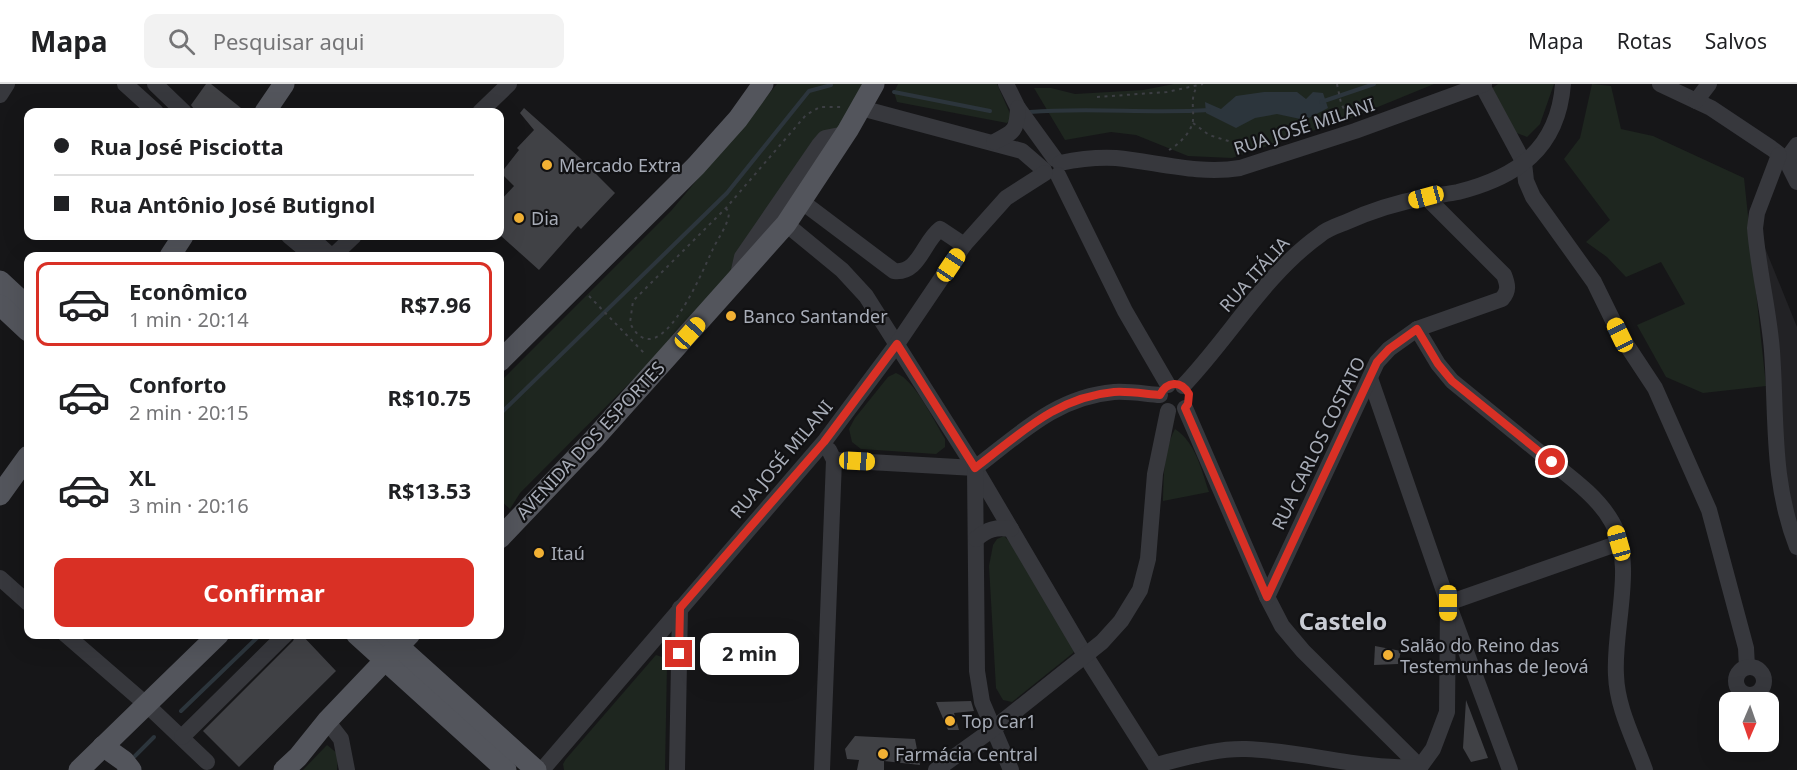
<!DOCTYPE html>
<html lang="pt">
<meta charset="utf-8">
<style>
body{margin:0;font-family:"Noto Sans",sans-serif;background:#f2f2f2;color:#202124;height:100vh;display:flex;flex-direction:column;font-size:22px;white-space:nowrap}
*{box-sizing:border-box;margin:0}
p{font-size:20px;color:#757577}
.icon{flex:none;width:33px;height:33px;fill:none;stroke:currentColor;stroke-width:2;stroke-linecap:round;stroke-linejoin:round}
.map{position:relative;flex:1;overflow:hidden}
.drawer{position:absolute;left:24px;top:168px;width:480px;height:387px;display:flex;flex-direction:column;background:#fff;border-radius:12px;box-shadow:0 6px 24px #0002}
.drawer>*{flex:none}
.guide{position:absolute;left:24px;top:24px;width:480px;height:132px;border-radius:12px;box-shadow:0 6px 24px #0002;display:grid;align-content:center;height:132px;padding:0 30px;background:#fff}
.needle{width:39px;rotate:182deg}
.controls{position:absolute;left:1719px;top:608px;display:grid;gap:12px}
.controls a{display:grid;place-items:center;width:60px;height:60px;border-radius:12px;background:#fff;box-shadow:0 6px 24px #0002;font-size:30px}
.end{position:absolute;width:27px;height:27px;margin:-14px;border:8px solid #d93025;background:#fff;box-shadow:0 0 0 3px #fff}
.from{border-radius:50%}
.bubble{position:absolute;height:42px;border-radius:12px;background:#fff;box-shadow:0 6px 24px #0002;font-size:20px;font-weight:700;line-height:42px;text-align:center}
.car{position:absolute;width:18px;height:36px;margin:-18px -9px;border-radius:8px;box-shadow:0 0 4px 2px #0007;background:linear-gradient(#f5c518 24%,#345 0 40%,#f5c518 0 76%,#345 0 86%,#f5c518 0)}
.guide b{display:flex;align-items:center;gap:21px;height:57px;font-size:22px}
.guide b+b{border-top:2px solid #e0e0e0}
.guide i{width:15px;height:15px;background:#202124}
ul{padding:10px 0 0;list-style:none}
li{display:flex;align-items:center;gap:18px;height:84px;margin:0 12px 9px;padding:0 18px;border:3px solid transparent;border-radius:12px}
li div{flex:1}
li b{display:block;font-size:22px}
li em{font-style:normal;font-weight:700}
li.active{border-color:#d93025}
li>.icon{width:54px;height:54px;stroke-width:1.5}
.cta{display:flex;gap:12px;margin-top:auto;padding:12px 30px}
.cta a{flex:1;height:69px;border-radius:12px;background:#d93025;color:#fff;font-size:24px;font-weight:700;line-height:69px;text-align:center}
header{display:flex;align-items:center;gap:36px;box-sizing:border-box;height:84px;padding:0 30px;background:#fff;border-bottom:2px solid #e0e0e0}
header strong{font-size:28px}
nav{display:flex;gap:33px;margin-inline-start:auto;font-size:21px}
.search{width:420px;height:54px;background:#f2f2f2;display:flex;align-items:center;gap:15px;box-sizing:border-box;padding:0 21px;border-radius:12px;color:#757577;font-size:22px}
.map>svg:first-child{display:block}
.built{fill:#222225}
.green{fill:#1e261f}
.water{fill:#2c353c}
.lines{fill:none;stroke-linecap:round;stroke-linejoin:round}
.stream{stroke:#2c353c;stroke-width:4}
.building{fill:#404145}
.path{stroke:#3d3f44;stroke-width:2;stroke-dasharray:3 4.5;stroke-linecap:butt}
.minor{stroke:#37383d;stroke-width:16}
.major{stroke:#53555c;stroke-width:21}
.route{stroke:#d93025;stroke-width:8}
.poi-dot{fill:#f2b134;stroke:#111113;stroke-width:2}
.labels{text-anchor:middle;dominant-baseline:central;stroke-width:4.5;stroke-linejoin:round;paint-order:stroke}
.street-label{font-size:18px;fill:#a8adb8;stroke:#111113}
.poi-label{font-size:18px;fill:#a8adb8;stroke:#111113;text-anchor:start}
.district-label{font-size:24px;font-weight:bold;fill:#c9ccd4;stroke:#111113}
</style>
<header>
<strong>Mapa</strong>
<div class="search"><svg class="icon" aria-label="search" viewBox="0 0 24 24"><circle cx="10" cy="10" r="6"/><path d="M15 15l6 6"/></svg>Pesquisar aqui</div>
<nav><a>Mapa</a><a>Rotas</a><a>Salvos</a></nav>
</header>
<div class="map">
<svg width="1797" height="686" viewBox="0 0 1797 686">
<rect width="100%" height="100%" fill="#161618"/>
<path class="built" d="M1765 164 1797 243V477L1768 328Z"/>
<g class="green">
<path d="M777 0H866L854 21 731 197 520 409 510 425 500 416V298L671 127Z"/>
<path d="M898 0H997L1012 34 1007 39 897 18 894 8Z"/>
<path d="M1174 0H1434L1351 34 1232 74 1188 72 1136 51 1111 48 1065 56 1034 4H1051L1075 10 1143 6Z"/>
<path d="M1498 0H1554L1540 40 1527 53 1514 48 1491 5Z"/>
<path d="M1592 0 1611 2 1621 45 1653 52 1744 94 1766 302 1703 309 1666 293 1637 241 1685 220 1661 178 1626 193 1607 173 1586 158 1610 136 1564 75 1580 54Z"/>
<path d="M896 289C915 296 934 337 945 355V363L936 370 861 365 852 358 849 345 855 334 888 293Z"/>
<path d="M1175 345C1196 359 1201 385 1209 408L1163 417C1164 393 1163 367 1175 345Z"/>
<path d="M1004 452 1013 461 1076 563 1073 569 1012 618 1003 616 996 604 989 482 993 461 997 455Z"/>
<path d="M656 571 665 574 667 580 665 686H564L563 680 566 675Z"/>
<path d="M327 661 338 670 337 686H303Z"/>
</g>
<path class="water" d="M1264 8H1297L1306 15 1313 8 1323 9 1328 24 1305 36 1277 30 1255 34 1236 44 1206 29 1205 18 1221 25 1236 12Z"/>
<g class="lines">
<g class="stream">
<path d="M894 8 990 27"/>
<path d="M1321 18 1374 0"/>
<path d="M1030 28C1090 23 1149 30 1209 26"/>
<path d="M500 330 727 109 809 7 831 1"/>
<path d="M181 627 261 550"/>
<path d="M135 672 154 653"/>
</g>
</g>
<g class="building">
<path d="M206 0H211L246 28H196L191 21Z"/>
<path d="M524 24 580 74 615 109 581 145 578 142 539 186 500 151V117L514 102 501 89 519 66 517 64 534 46 520 29Z"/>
<path d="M296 550H301L336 587 239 683 203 647 293 557Z"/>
<path d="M1375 562 1401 567 1398 580 1374 581Z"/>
<path d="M1466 616 1488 674 1471 678 1463 664Z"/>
<path d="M971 617 974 627 954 629 959 646H948L936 618Z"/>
<path d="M855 652 915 655 920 681 884 677V686H857L859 676 847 675 845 665Z"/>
</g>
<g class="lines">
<g class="path">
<path d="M1337 0 1341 19 1348 33"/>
<path d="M1097 13 1167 8 1203 0"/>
<path d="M1193 39 1209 51 1251 64"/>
<path d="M1169 66C1178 61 1192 48 1193 36 1194 22 1190 16 1197 2"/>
<path d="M726 124 729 129C728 142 717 155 712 167 702 188 658 295 630 239L633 217 726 124 806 31 820 23H842"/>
<path d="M589 212 645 270"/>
</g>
<g class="minor">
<path d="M125 0 156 28"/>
<path d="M155 0 184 28"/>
<path d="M1006 0 1018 24 1055 75"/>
<path d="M1660 0 1711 24 1771 64 1797 84"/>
<path d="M1482 1 1524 79 1526 97 1533 113 1594 198 1620 251 1655 304 1709 426 1746 564 1747 583"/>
<path d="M0 11 7 0"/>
<path d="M1696 17 1709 0"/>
<path d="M861 24 1022 67 1044 86"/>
<path d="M480 28 509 0"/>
<path d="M994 58C1014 48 1017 47 1018 24"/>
<path d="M1797 61 1786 76 1797 98"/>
<path d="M1779 71 1757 129 1755 144C1758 185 1769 226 1772 267 1777 336 1771 396 1797 463"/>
<path d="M1060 79C1079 75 1097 73 1116 74 1157 78 1199 91 1240 84L1355 47 1484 0"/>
<path d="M1058 91 1125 227 1168 301"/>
<path d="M801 117 894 187C919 190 923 158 940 145L964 161"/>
<path d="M786 140 842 186 866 212 975 384 1085 571 1158 686"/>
<path d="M289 152 313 172"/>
<path d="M309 152 331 172"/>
<path d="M333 172 354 152"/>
<path d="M737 195 742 173 819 61 825 54 845 50"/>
<path d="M1417 245 1438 280 1452 297C1483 322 1513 347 1544 372 1567 391 1597 411 1612 438 1636 480 1613 544 1616 591 1617 624 1634 655 1645 686"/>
<path d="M1370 294 1448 519 1510 686"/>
<path d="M1183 302C1230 253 1264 191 1320 151 1327 145 1336 142 1344 139 1370 127 1399 118 1427 113 1437 111 1448 110 1458 108 1517 93 1558 65 1563 0"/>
<path d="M1185 324 1267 513 1282 542 1303 567 1420 683"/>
<path d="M834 376 975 384C1020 350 1056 313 1114 308 1129 307 1146 310 1160 311"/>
<path d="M975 385 977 587 982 618 1011 686"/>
<path d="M976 455C988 445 995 443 1011 445"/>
<path d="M0 494 28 519"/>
<path d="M1267 513 1377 278 1389 265 1417 245 1502 215C1509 207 1508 201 1504 191L1426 113"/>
<path d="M65 550 147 621 207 678"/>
<circle cx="1750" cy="597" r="14"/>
<path d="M327 637 341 655 347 686"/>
<path d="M182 653 286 550"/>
<path d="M1156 681C1185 674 1216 664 1246 665 1304 667 1362 686 1420 683L1433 665 1447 628 1448 519 1619 459"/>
<path d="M542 686 824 358 897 260 964 161 1006 114 1045 89"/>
<path d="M677 686 680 524"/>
<path d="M822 686 834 376 829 366"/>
<path d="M936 686 993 645 1102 558 1121 537 1140 506 1148 475 1155 390 1168 327"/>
</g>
<g class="major">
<path d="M265 28 284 0"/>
<path d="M170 172 183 152"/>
<path d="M0 197 28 223"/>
<path d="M0 221 28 247"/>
<path d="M500 277 696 82 738 35 763 0"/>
<path d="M0 411 28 372"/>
<path d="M500 454 594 355 786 140 848 46 874 0"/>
<path d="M356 550 506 686"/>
<path d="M385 550 536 686"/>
<path d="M103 662 124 677 131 686"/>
<path d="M79 686 219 550"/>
<path d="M284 686 298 673 327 637 410 550"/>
</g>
</g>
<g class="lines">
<path class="route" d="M679 570 680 524 824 358 897 260 975 384C1019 351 1056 313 1114 308 1129 307 1146 310 1160 311 1167 297 1181 296 1189 310L1188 320 1185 324 1267 513 1377 278 1389 265 1417 245 1438 280 1452 297 1552 378"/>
</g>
<g class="poi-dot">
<circle cx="547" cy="81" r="6"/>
<circle cx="519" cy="134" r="6"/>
<circle cx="731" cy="232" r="6"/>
<circle cx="539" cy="469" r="6"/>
<circle cx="1388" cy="571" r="6"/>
<circle cx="950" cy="637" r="6"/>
<circle cx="883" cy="670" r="6"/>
</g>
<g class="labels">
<g class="street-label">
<text transform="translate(1304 42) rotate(-18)">RUA JOSÉ MILANI</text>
<text transform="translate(1254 190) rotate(-48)">RUA ITÁLIA</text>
<text transform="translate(590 356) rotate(-47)">AVENIDA DOS ESPORTES</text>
<text transform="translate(1318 359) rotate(-64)">RUA CARLOS COSTATO</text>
<text transform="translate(781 375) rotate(-50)">RUA JOSÉ MILANI</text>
</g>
<g class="poi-label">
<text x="559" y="81">Mercado Extra</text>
<text x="531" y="134">Dia</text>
<text x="743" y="232">Banco Santander</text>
<text x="551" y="469">Itaú</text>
<text x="1400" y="561">Salão do Reino das<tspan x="1400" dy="21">Testemunhas de Jeová</tspan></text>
<text x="962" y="637">Top Car1</text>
<text x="895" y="670">Farmácia Central</text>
</g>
<g class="district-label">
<text x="1343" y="536">Castelo</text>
</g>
</g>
</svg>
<div class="controls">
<a><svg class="needle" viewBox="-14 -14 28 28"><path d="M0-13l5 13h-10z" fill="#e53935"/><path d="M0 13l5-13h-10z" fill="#757577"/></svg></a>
</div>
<i class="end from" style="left:1552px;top:378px"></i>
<i class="end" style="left:679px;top:570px"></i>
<div class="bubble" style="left:700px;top:549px;width:99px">2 min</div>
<i class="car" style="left:1426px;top:113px;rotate:255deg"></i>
<i class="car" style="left:951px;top:181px;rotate:34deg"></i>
<i class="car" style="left:690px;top:249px;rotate:42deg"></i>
<i class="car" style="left:1620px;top:251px;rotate:334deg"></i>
<i class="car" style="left:857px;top:377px;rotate:93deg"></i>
<i class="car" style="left:1619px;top:459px;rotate:344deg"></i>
<i class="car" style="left:1448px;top:519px;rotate:180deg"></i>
<div class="guide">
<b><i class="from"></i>Rua José Pisciotta</b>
<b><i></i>Rua Antônio José Butignol</b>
</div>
<section class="drawer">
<ul>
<li class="active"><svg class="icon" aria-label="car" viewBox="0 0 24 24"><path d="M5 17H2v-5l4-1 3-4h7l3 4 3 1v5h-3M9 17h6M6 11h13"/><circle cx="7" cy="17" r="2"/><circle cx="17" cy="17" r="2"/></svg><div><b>Econômico</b><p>1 min · 20:14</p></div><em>R$7.96</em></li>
<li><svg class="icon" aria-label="car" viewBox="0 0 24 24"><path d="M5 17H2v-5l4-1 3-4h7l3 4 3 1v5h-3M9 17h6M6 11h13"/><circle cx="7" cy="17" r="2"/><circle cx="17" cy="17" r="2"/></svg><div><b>Conforto</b><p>2 min · 20:15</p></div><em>R$10.75</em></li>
<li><svg class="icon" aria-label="car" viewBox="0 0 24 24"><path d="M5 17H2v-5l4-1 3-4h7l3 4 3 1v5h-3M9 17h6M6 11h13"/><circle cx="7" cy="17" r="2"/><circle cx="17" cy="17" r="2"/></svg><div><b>XL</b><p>3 min · 20:16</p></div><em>R$13.53</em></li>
</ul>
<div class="cta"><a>Confirmar</a></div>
</section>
</div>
